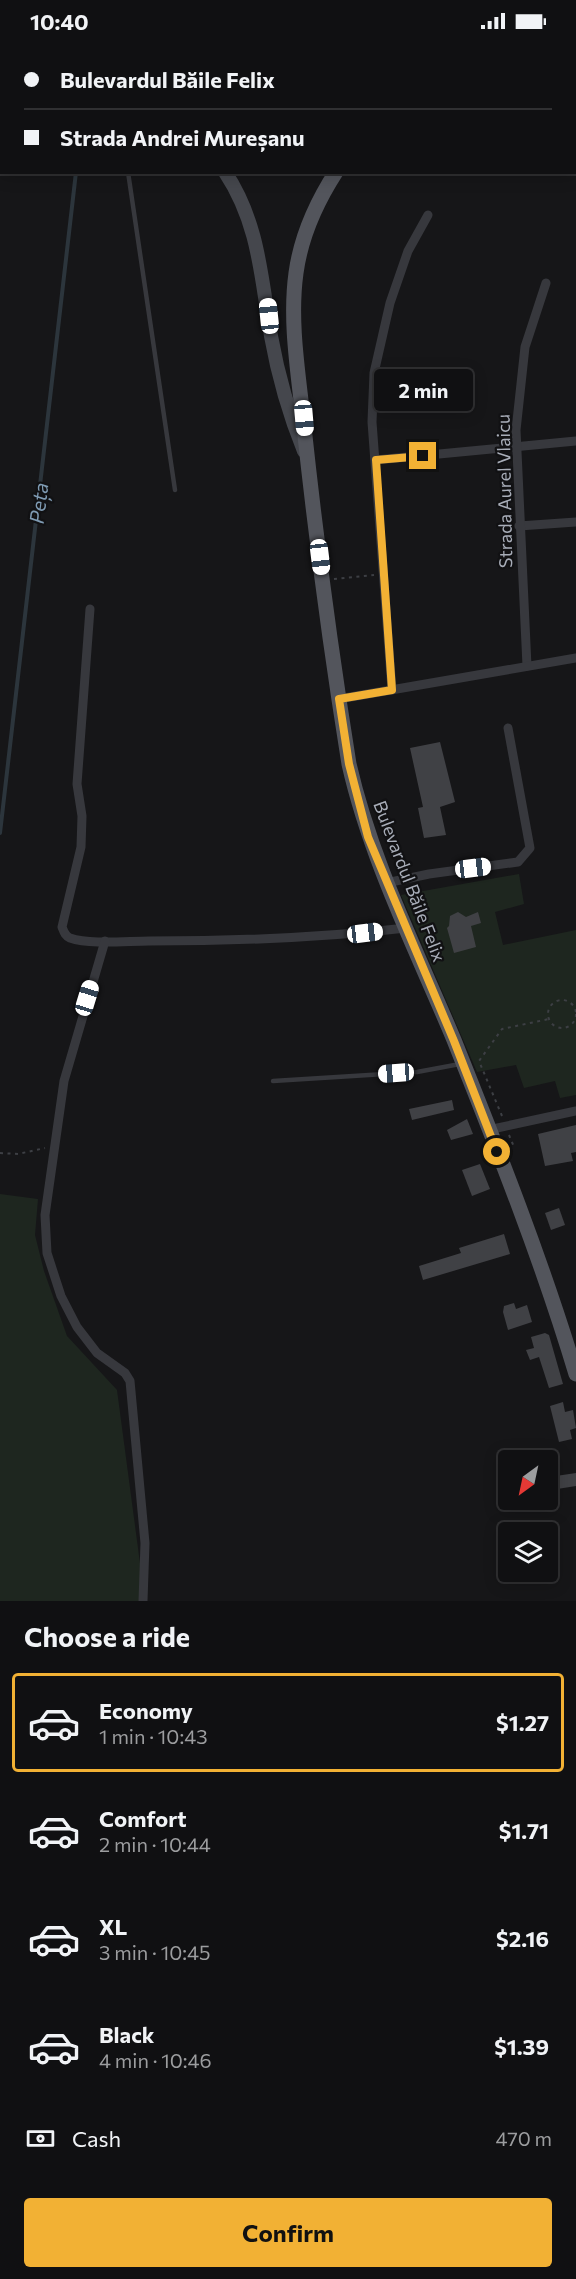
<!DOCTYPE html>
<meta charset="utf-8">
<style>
body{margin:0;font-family:Commissioner,sans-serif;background:#19191b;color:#f1f3f6;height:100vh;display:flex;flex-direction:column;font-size:22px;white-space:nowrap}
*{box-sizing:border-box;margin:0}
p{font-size:20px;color:#9c9d9f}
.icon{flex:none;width:33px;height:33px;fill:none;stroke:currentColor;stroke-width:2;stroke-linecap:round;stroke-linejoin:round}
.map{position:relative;height:1559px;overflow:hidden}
.drawer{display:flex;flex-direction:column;background:#101012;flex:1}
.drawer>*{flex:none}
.guide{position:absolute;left:0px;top:0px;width:576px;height:132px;box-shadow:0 3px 15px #0003,0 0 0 2px #303032;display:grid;align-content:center;height:132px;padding:0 24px;background:#101012}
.needle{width:39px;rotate:213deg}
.tools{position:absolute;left:498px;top:1408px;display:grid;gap:12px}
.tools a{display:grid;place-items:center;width:60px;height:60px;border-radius:6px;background:#101012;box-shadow:0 3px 15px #0003,0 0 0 2px #303032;font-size:30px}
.end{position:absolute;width:27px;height:27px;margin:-14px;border:8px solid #f2b134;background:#111;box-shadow:0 0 0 3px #111}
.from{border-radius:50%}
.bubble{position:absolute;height:42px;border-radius:6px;background:#101012;box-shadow:0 3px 15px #0003,0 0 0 2px #303032;font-size:20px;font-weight:700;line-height:42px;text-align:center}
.car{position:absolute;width:18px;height:36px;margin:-18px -9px;border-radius:8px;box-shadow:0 0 4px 2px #0007;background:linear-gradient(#fff 24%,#345 0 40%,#fff 0 76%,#345 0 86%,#fff 0)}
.guide b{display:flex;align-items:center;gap:21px;height:57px;font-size:22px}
.guide b+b{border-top:2px solid #303032}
.guide i{width:15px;height:15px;background:#f1f3f6}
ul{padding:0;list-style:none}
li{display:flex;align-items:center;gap:18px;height:99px;margin:0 12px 9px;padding:0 12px;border:3px solid transparent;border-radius:6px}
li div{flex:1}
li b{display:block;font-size:22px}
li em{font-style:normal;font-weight:700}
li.active{border-color:#f2b134}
li>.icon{width:54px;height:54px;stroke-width:1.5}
h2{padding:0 24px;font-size:27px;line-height:72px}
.pay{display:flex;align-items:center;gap:15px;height:66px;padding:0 24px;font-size:22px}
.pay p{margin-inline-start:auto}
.button{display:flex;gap:12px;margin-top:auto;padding:12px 24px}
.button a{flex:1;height:69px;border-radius:6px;background:#f2b134;color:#111;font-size:24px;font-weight:700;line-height:69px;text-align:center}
.status{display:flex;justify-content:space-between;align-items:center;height:42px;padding:0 30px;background:#101012;direction:ltr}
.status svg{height:16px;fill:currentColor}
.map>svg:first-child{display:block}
.green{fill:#1e261f}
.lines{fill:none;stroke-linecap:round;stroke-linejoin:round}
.stream{stroke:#2c353c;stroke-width:4}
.building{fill:#404145}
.path{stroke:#3d3f44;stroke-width:2;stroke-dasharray:3 4.5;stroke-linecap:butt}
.lane{stroke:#37383d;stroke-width:4.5}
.street{stroke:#37383d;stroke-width:9}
.secondary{stroke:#45474d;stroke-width:14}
.primary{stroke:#53555c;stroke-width:15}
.route{stroke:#f2b134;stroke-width:8}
.labels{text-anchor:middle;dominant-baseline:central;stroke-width:4.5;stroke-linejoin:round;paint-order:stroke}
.street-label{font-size:18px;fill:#a8adb8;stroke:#111113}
.water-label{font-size:20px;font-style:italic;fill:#7f9bb3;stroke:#111113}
</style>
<div class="status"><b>10:40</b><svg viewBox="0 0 49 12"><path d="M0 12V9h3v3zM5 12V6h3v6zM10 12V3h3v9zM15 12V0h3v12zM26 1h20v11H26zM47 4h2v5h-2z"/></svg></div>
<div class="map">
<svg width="576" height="1559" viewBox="0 0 576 1559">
<rect width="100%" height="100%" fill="#161618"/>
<g class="green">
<path d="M519 832 524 862 495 870 503 903 576 888V1053L560 1056 555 1039 524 1046 516 1023 477 1030 401 853Z"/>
<path d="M0 1152 38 1157 35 1193 44 1229 67 1294 117 1348 145 1559H0Z"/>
</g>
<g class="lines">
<g class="stream">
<path d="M134 2 136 0"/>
<path d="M0 791 76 130"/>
</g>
</g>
<g class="building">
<path d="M440 700 455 760 440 765 446 793 424 796 418 766 423 765 410 706Z"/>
<path d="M458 870 466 875 478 870 481 881 471 884 476 905 454 911 447 886 449 884 450 874Z"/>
<path d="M452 1058 454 1068 412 1078 409 1067Z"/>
<path d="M467 1077 473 1092 451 1098 447 1088Z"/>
<path d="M576 1083V1110L571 1111 573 1119 545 1124 538 1092Z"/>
<path d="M480 1122 490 1147 472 1154 462 1128Z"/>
<path d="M559 1166 565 1183 551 1188 545 1171Z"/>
<path d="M504 1192 510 1212 423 1238 419 1224 461 1211 459 1206Z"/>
<path d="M514 1261 516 1267 527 1263 532 1280 508 1288 503 1270 504 1264Z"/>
<path d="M545 1291 549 1293 563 1342 549 1346 539 1315 530 1318 526 1308 534 1306 531 1295Z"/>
<path d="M563 1360 565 1370 573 1368 576 1386 570 1388 572 1397 559 1400 550 1364Z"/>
<path d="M576 1431V1444L551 1448 549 1435Z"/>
</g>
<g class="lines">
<g class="path">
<path d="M334 537 374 533"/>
<circle cx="562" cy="972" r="14"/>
<path d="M502 1074 479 1019 502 987 549 977"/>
<path d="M509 1093 514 1105 511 1106"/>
<path d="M0 1111 18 1112 45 1106"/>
</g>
<g class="lane">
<path d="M128 130 175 448"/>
<path d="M273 1039 417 1030 460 1022"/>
</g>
<g class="street">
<path d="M376 418 576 399"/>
<path d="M519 484 576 480"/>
<path d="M90 567 77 742 82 774 81 805 62 885C64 890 65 894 70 896 90 903 127 899 149 899 235 899 320 896 406 886"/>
<path d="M527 624 516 388 525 305 546 241"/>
<path d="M392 648 372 380 374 331 390 261 408 209 428 173"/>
<path d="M339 657 576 616"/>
<path d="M386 841 429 832 518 820 530 806 508 686"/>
<path d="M105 899 64 1039 45 1173 47 1211 61 1254 77 1285 97 1311 125 1331 130 1339 145 1501 143 1559"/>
<path d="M488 1088 576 1069"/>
</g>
<g class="secondary">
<path d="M68 0 70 2"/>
<path d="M225 130C259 181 261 235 271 294 278 333 289 372 304 409"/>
</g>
<g class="primary">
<path d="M568 2 576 0"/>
<path d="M336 130C316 161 301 194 296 231 289 281 299 335 304 385 316 497 331 610 349 722 371 819 416 907 454 998 498 1108 542 1219 576 1332"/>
</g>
</g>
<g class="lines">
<path class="route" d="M423 414 376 418 392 648 339 657 349 722 368 795 454 999 497 1110"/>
</g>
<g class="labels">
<g class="street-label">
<text transform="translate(504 449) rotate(-91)">Strada Aurel Vlaicu</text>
<text transform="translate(410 839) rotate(69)">Bulevardul Băile Felix</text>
</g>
<g class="water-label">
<text transform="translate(38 461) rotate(-83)">Peța</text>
</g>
</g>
</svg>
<div class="tools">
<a><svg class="needle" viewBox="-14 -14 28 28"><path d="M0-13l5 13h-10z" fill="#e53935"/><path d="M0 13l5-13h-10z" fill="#9c9d9f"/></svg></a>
<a><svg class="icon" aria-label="layers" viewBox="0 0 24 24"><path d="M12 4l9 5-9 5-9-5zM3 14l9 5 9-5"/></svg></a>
</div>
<i class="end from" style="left:497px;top:1110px"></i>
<i class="end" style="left:423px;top:414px"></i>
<div class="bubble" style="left:374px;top:327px;width:99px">2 min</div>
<i class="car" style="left:269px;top:274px;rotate:354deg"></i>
<i class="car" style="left:304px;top:376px;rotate:175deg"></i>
<i class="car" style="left:320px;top:515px;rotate:173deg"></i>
<i class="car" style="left:473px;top:826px;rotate:83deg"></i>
<i class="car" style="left:365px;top:891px;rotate:83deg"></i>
<i class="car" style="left:87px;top:956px;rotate:17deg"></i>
<i class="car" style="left:396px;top:1031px;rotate:266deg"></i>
<div class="guide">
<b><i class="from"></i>Bulevardul Băile Felix</b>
<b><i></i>Strada Andrei Mureșanu</b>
</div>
</div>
<section class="drawer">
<h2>Choose a ride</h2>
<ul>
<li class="active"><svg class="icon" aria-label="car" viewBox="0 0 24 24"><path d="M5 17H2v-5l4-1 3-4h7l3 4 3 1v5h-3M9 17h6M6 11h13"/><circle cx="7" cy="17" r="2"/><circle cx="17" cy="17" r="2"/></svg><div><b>Economy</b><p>1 min · 10:43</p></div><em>$1.27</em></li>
<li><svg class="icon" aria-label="car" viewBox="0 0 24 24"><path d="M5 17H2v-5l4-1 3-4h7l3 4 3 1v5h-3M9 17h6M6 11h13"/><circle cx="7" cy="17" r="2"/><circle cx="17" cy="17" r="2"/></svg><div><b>Comfort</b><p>2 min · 10:44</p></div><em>$1.71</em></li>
<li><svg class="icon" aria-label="car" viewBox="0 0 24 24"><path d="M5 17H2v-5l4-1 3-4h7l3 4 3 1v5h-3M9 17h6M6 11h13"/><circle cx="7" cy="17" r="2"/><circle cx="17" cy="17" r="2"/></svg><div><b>XL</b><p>3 min · 10:45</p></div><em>$2.16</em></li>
<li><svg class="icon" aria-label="car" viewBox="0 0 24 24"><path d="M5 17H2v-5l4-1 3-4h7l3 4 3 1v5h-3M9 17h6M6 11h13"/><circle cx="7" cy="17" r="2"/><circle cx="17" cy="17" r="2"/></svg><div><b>Black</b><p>4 min · 10:46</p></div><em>$1.39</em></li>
</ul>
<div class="pay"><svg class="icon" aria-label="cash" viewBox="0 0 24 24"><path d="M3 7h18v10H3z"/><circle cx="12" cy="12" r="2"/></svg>Cash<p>470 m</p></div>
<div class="button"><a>Confirm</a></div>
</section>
